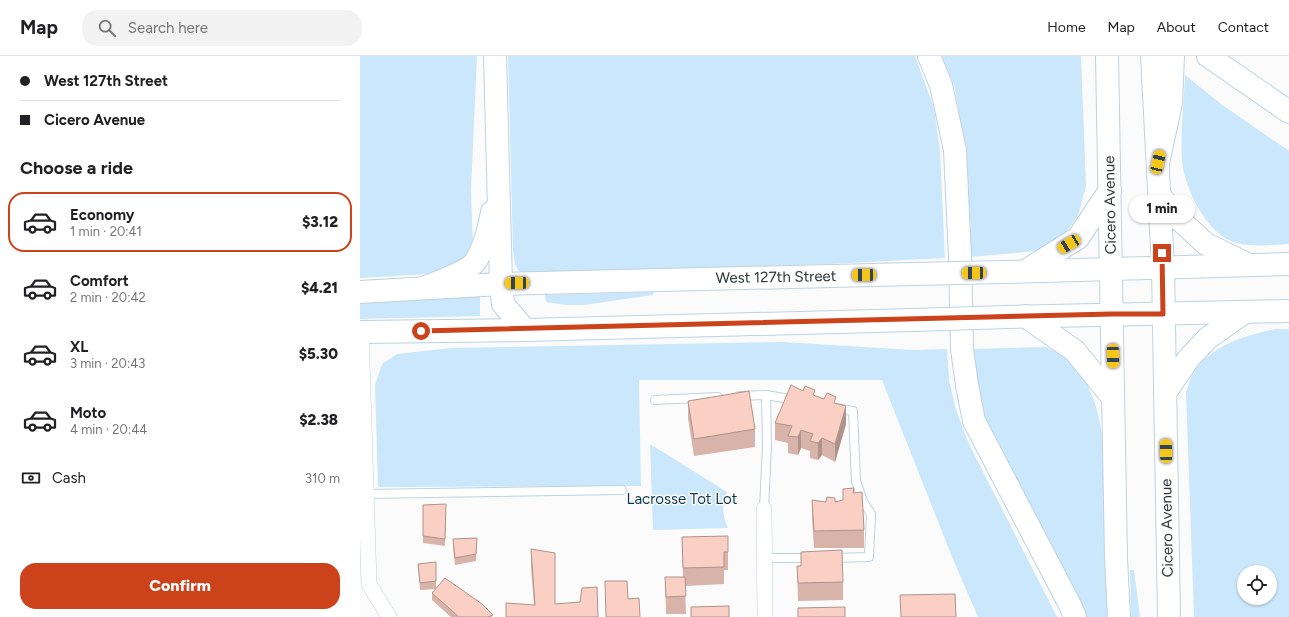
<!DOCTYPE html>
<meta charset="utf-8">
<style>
body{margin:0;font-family:Figtree,sans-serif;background:#f2f2f2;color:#202124;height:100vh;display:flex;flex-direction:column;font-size:15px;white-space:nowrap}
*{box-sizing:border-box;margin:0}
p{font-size:13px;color:#757577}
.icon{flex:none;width:22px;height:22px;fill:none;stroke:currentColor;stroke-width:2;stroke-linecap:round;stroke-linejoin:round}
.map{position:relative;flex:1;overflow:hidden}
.side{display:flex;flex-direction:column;background:#fff;width:360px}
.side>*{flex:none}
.top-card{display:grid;align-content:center;height:88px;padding:0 20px;background:#fff}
.tools{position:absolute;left:877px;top:509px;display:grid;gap:8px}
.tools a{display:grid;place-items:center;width:40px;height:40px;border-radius:50%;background:#fff;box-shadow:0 1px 3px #0004;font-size:20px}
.end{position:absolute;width:18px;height:18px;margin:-9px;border:5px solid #cb421b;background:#fff;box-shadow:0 0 0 2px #fff}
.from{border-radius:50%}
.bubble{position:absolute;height:28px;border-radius:14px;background:#fff;box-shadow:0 1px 3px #0004;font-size:13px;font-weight:800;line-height:28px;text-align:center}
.car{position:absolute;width:12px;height:24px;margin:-12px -6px;border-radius:5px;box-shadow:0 0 3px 1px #0007;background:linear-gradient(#f5c518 24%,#345 0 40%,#f5c518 0 76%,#345 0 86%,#f5c518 0)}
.top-card b{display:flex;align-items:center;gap:14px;height:38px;font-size:15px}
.top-card b+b{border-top:1px solid #e0e0e0}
.top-card i{width:10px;height:10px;background:#202124}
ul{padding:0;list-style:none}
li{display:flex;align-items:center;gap:12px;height:60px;margin:0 8px 6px;padding:0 12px;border:2px solid transparent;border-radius:16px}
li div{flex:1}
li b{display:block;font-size:15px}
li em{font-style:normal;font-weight:800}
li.current{border-color:#cb421b}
li>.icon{width:36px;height:36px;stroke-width:1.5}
h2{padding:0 20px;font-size:18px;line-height:48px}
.pay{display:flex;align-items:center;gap:10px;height:44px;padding:0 20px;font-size:15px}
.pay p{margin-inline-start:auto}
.action{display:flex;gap:8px;margin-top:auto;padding:8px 20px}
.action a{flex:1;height:46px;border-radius:16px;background:#cb421b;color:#fff;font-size:16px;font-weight:800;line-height:46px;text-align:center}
header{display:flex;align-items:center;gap:24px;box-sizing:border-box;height:56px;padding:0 20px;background:#fff;border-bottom:1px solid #e0e0e0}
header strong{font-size:19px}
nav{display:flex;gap:22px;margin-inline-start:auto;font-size:14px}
.search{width:280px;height:36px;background:#f2f2f2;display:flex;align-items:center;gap:10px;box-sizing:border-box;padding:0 14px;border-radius:16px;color:#757577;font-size:15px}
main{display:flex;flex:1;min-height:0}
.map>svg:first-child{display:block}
.green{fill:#cbe7fb;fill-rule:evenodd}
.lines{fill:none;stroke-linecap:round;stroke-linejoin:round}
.service-casing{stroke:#bdd2e1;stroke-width:10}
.minor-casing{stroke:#bdd2e1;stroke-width:16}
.primary-casing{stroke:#bdd2e1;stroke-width:24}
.motorway-casing{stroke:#bdd2e1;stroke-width:24}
.service{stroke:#fff;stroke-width:8}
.minor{stroke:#fff;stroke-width:15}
.primary{stroke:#fff;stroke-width:22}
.motorway{stroke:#fff;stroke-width:22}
.primary-bridge-casing{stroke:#bdd2e1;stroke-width:24;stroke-linecap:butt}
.primary-bridge{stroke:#fff;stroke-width:22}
.wall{fill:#d7b3a9}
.shaded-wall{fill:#af928a}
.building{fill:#fad0c5;stroke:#af928a}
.route{stroke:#cb421b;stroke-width:5}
.labels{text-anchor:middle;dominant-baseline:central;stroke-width:3;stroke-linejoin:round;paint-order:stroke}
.street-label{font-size:15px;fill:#2d363b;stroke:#fbfbfb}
.park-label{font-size:15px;fill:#103952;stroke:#fbfbfb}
</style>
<header>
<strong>Map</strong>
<div class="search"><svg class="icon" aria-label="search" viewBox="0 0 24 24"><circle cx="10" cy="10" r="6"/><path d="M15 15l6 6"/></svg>Search here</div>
<nav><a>Home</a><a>Map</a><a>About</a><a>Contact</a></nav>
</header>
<main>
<section class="side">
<div class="top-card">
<b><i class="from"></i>West 127th Street</b>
<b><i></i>Cicero Avenue</b>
</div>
<h2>Choose a ride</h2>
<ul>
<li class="current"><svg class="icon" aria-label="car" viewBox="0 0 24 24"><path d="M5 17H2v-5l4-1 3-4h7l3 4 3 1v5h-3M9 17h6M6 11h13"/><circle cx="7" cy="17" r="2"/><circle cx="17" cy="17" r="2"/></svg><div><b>Economy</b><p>1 min · 20:41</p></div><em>$3.12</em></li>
<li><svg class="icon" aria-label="car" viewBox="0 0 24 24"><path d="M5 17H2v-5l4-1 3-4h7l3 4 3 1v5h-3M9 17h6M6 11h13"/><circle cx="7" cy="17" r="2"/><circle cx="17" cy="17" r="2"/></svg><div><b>Comfort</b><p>2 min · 20:42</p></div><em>$4.21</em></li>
<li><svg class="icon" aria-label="car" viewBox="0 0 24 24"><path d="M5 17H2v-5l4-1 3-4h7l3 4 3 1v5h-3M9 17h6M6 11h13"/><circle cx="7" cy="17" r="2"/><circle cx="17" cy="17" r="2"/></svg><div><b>XL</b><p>3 min · 20:43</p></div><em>$5.30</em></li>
<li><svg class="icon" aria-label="car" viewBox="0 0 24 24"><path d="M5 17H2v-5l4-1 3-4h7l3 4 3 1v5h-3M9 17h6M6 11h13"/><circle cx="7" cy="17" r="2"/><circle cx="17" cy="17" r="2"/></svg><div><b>Moto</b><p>4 min · 20:44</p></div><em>$2.38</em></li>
</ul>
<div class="pay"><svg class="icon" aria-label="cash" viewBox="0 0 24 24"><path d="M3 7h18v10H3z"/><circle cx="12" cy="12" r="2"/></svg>Cash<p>310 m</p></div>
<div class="action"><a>Confirm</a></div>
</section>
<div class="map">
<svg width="929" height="561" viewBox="0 0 929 561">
<rect width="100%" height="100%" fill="#fbfbfb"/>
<g class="green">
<path d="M0 0H117L111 134 113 192 100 208 68 218 0 222Z"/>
<path d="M148 0H555L574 52 580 95 585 202 470 208 160 218 155 208 153 194Z"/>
<path d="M582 0H721L726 130 718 160 702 181 677 195 611 201V175L605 88 594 29Z"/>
<path d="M825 19 861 48 929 95V188C912 189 894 191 877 187 847 180 825 133 822 105 820 77 824 47 825 19Z"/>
<path d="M293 236V239L224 249H206L186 246 185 239Z"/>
<path d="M120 240V260L0 263V244Z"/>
<path d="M916 273H929V561H834L826 336C829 330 830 321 834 316 851 289 887 279 916 273ZM884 516H910V542H884Z"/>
<path d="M422 286 553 294 587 293 589 324 596 354 609 388 697 561H618L592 501 522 324H279L281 430 18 431 15 329 22 308 37 298 91 292Z"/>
<path d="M685 291C749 313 745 405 747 460 748 494 749 527 751 561H725L635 386 622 356 611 293Z"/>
<path d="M290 388 367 436C362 451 362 458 368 472L293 474Z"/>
<path d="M770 514H774L780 561H771Z"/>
</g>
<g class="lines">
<g class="service-casing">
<g id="service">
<path d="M406 339 435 344"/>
<path d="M379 340 406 339 407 389 404 453"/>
<path d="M295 344 358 341"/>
<path d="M6 438 262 434"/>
<path d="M405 502H450"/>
<path d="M472 502 509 501 511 458 503 445 496 425 493 355 476 352"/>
</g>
</g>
<g class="minor-casing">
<g id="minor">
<path d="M1 276 9 528 29 561"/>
<path d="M404 453 405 561"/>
</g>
</g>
<g class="primary-casing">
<g id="primary">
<path d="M747 0 756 502 759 561"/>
<path d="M792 0 803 211 809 561"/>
<path d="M799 139 821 165 846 188 885 207"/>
<path d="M667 214 718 182 750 134"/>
<path d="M645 216 929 208"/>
<path d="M0 236 141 228 552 218"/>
<path d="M665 260 715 295 753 342"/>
<path d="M647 261 929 255"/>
<path d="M0 276 165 274 553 264"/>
<path d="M805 337 829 302 848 282 885 256"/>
</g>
</g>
<g class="motorway-casing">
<g id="motorway">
<path d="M135 0 141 228 143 248 165 274"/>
<path d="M569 0 581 29 595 94 600 201 602 293 607 329 614 365 711 551 715 561"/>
<path d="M848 0 929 56"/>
<path d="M798 107 811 47 813 0"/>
<path d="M63 232C74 228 109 215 115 206 124 193 129 172 132 156"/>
</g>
</g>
<use href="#service" class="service"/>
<use href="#minor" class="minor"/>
<use href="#primary" class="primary"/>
<use href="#motorway" class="motorway"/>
<g class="primary-bridge-casing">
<g id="primary-bridge">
<path d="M552 218 645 216"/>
<path d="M553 264 647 261"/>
</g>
</g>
<use href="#primary-bridge" class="primary-bridge"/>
</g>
<g class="wall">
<path d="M443 335 476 348 486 368 475 406 462 399 458 404 450 402V395L441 392 438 399 428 397V387L415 384V367Z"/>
<path d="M328 345 395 373V391L334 400 328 362Z"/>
<path d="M494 437 504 474V492H454L452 462V444L466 446H475L483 444Z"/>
<path d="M63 449 86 455 85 490 63 487Z"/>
<path d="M322 481 368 496V514H364V528L325 530 326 558H306L305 521H323Z"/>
<path d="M117 482 116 505 95 509 93 491V483Z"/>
<path d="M171 493 195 548 174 549 171 511Z"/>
<path d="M441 496 483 526V544L438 545 437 510H441Z"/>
<path d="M76 506V533L60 534 58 508Z"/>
<path d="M72 537 133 561H91L72 544Z"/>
</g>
<g class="shaded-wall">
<path d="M486 350V368L475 406V388Z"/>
<path d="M441 374V392L438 399V381Z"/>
<path d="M462 382V399L458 404V387Z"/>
</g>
<g class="building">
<path d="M431 329 443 335 445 330 455 334 453 339 464 343 467 337 476 341 474 347 486 350 475 388 462 382 458 387 450 385 453 378 441 374 438 381 428 380 432 370 415 367Z"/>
<path d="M389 335 395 373 334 383 328 345Z"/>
<path d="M494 432 493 437 502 436 504 474 454 475 452 444 466 446 467 441 475 442V446L483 444V433Z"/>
<path d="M86 448 85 483 63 480V449Z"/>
<path d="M368 480V496H364V511L323 512 322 481Z"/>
<path d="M117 482 116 498 95 502 93 483Z"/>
<path d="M171 493 195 497V548L220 546 222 532 237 531 238 561H146V547L175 549Z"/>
<path d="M482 494 483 526 438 527 437 510H441V496Z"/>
<path d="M76 506V525L60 527 58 508Z"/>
<path d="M305 521H325L326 540 306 541Z"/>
<path d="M85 522 122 548 133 559 128 561H99L72 537Z"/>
<path d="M245 525H267L268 543 279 542 280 561H246Z"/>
<path d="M595 538 596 561H541L540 539Z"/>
<path d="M369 550V561H331V551Z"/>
<path d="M485 551V561H438V552Z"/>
</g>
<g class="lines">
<path class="route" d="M61 275 752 258H803L802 197"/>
</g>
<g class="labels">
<g class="street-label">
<text transform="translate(750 149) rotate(-91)">Cicero Avenue</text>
<text transform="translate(416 221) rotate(-1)">West 127th Street</text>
<text transform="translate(807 472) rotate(-91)">Cicero Avenue</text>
</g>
<g class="park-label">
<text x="322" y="443">Lacrosse Tot Lot</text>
</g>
</g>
</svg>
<div class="tools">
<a><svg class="icon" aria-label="locate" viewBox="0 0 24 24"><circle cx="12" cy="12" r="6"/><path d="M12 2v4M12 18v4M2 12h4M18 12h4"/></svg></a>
</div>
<i class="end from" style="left:61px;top:275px"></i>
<i class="end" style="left:802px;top:197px"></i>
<div class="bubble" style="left:769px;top:139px;width:66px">1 min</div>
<i class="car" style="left:798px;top:106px;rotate:13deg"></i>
<i class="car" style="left:709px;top:188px;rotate:239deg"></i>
<i class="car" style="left:614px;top:217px;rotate:269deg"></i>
<i class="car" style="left:504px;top:219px;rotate:269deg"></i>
<i class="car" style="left:157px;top:227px;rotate:269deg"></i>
<i class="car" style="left:753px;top:300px;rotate:179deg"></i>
<i class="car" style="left:806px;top:395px;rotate:359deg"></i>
</div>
</main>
